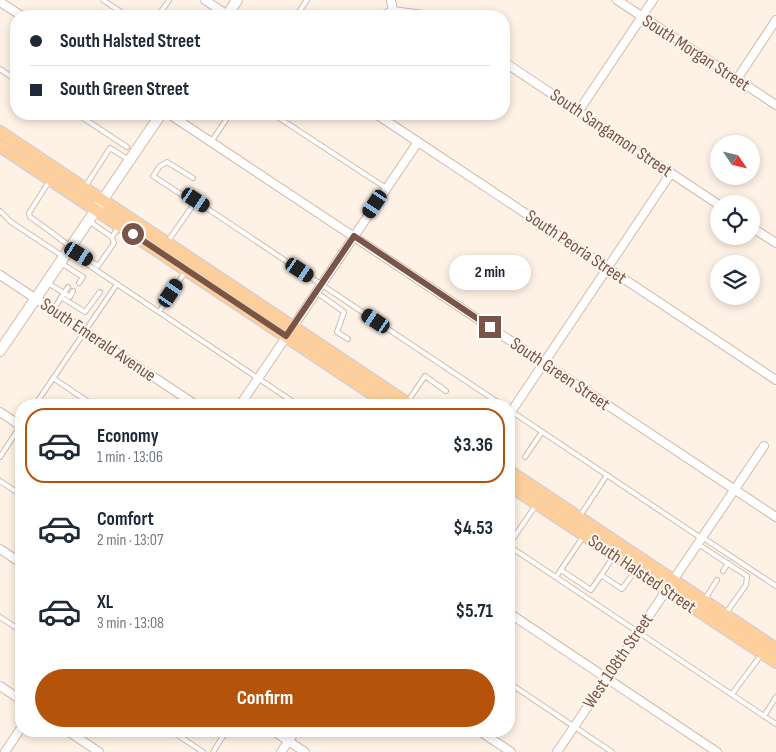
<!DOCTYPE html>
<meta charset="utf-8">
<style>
body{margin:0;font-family:"Sofia Sans Condensed",sans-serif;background:#f2f2f3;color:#1f2937;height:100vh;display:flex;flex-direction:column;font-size:19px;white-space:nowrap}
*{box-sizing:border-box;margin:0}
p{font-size:16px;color:#747a83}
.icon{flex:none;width:28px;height:28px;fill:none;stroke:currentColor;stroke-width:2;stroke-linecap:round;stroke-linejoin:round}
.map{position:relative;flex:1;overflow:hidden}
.details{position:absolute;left:15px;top:399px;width:500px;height:338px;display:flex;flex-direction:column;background:#fff;border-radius:20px;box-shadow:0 2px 8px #0003}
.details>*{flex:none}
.top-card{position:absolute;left:10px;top:10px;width:500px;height:110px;border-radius:20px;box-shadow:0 2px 8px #0003;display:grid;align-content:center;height:110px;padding:0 20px;background:#fff}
.needle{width:32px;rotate:125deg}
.fabs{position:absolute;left:710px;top:135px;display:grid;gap:10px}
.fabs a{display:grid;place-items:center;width:50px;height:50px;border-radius:50%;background:#fff;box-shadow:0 2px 8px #0003;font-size:25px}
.end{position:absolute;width:22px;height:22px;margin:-11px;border:6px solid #795448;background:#fff;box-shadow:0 0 0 2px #fff}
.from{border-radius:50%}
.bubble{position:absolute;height:35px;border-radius:18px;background:#fff;box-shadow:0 2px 8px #0003;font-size:16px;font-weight:700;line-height:35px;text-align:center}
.car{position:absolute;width:15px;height:30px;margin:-15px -8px;border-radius:6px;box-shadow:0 0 4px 1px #0007;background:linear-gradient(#222 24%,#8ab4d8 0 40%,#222 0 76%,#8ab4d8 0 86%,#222 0)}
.top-card b{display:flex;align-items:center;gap:18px;height:48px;font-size:19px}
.top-card b+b{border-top:1px solid #e0e1e3}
.top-card i{width:12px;height:12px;background:#1f2937}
ul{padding:9px 0 0;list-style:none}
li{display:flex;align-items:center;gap:15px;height:75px;margin:0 10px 8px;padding:0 10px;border:2px solid transparent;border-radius:20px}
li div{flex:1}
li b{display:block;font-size:19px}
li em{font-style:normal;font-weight:700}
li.on{border-color:#b45309}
li>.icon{width:45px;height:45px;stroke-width:1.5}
.primary-button{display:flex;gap:10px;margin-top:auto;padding:10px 20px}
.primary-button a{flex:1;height:58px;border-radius:30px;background:#b45309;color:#fff;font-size:20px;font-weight:700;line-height:58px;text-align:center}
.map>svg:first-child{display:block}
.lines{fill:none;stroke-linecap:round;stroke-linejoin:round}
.service-casing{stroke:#d3baac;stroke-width:6}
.minor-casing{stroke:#d3baac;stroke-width:10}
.secondary-casing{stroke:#d6b9aa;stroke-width:12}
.primary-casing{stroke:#d9cfcc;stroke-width:14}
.service{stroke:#fff;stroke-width:4}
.minor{stroke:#fff;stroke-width:8}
.secondary{stroke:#fff;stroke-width:10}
.primary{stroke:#ffcf9b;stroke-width:11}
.route{stroke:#795448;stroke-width:6}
.labels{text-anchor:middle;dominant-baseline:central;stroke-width:4;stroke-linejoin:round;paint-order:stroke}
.street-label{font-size:18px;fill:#795448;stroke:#fff6ed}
</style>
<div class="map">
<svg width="776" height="752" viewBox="0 0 776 752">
<rect width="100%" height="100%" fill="#fef1e5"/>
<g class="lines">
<g class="service-casing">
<g id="service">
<path d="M103 0 127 16"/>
<path d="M158 16 169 0"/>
<path d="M296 16 307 0"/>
<path d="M0 69 16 80"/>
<path d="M66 114H67"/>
<path d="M77 114 127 147"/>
<path d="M273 114 386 188"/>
<path d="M211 142 230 114"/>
<path d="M50 180 29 213 30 217C54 233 74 251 98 266L114 243 112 237 118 228"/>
<path d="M85 187 110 148 129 160"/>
<path d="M182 195 153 176 160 166 167 162 193 178"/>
<path d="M0 211 11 222 64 257"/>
<path d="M89 221 112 237"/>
<path d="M168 241 196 201 502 405"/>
<path d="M69 252 298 405"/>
<path d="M61 263 83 277 79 283"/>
<path d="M48 283 70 297 73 291"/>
<path d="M316 292 344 312 337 332 348 339"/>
<path d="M61 297 85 312 100 292"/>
<path d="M161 309 185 272"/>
<path d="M53 310 68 287"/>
<path d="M53 378 93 405"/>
<path d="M408 401 425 376 446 391"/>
<path d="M35 405 117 284"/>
<path d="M511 411 701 538"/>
<path d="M0 457 21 425"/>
<path d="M525 457 542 432"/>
<path d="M0 481 21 495"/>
<path d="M580 516 607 475"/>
<path d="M702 537 776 586"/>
<path d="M512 540 536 505"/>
<path d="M698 544 747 576 746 585 726 613"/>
<path d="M509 546 776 724"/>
<path d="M561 570 591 590 614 556"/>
<path d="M723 571 728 563"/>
<path d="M601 575 622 589 635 571"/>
<path d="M556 577 583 537"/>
<path d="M705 599 717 580"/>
<path d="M0 617 21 631"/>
<path d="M509 683 612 752"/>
<path d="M732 694 761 655"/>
<path d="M764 716 776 697"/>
<path d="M170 730 203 752"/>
<path d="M213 752 227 730"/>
</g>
</g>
<g class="minor-casing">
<g id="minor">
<path d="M205 0 229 16"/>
<path d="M391 0 393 11"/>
<path d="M617 0 776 105"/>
<path d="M0 2 22 16"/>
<path d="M381 16 393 11 430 16"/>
<path d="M504 62 719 205"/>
<path d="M737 79 776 20"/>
<path d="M578 112 653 0"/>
<path d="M169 114 776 517"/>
<path d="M376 114 776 380"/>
<path d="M751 227 776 243"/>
<path d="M0 275 196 405"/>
<path d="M240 405 418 142"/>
<path d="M0 412 21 426"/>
<path d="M509 415 671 173"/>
<path d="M0 549 21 563"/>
<path d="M509 613 717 752"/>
<path d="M0 686 21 700"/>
<path d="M66 730 99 752"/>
<path d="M272 730 305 752"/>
<path d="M478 730 511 752"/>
<path d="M5 752 21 728"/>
<path d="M281 752 296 730"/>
<path d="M557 752 764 446"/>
</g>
</g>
<g class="secondary-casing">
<g id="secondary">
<path d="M227 16 237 0"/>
<path d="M0 351 161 114"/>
</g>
</g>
<g class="primary-casing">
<g id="primary">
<path d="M0 132 410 405"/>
<path d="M0 146 389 405"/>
<path d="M509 471 776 649"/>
<path d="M509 485 776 662"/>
</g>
</g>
<use href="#service" class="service"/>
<use href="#minor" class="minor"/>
<use href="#secondary" class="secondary"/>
<use href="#primary" class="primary"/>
</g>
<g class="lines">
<path class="route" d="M133 234 286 336 354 236 490 327"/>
</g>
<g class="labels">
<g class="street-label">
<text transform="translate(696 53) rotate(33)">South Morgan Street</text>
<text transform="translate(611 133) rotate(34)">South Sangamon Street</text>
<text transform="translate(576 247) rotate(34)">South Peoria Street</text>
<text transform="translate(98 340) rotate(34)">South Emerald Avenue</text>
<text transform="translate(560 374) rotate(34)">South Green Street</text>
<text transform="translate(642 574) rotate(34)">South Halsted Street</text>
<text transform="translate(618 661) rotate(-56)">West 108th Street</text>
</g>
</g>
</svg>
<div class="fabs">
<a><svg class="needle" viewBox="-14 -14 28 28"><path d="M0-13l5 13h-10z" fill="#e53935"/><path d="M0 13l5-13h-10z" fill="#747a83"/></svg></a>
<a><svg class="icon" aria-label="locate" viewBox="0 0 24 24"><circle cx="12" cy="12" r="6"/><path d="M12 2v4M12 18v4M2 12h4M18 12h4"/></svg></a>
<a><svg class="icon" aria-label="layers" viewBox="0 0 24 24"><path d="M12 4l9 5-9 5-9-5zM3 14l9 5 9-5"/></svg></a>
</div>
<i class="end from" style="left:133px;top:234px"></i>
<i class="end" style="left:490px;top:327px"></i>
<div class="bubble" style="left:449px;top:255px;width:82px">2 min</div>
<i class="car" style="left:196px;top:200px;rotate:124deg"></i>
<i class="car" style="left:375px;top:204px;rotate:214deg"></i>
<i class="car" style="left:79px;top:254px;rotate:121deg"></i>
<i class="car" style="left:300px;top:270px;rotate:124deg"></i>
<i class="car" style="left:171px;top:293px;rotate:34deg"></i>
<i class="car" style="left:376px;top:321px;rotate:304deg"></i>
<div class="top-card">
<b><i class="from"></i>South Halsted Street</b>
<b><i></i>South Green Street</b>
</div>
<section class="details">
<ul>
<li class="on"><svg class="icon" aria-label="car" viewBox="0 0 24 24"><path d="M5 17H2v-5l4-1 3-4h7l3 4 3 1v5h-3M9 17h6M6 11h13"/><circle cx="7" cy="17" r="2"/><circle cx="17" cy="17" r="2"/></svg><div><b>Economy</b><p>1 min · 13:06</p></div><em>$3.36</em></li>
<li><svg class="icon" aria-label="car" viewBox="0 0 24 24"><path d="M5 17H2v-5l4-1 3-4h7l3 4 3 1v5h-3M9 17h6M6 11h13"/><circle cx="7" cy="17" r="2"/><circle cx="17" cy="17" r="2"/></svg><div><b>Comfort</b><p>2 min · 13:07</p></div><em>$4.53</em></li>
<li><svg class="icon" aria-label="car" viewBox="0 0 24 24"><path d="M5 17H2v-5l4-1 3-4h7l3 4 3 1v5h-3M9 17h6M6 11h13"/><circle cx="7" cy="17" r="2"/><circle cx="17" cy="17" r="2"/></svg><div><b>XL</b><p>3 min · 13:08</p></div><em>$5.71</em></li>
</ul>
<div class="primary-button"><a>Confirm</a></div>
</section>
</div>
